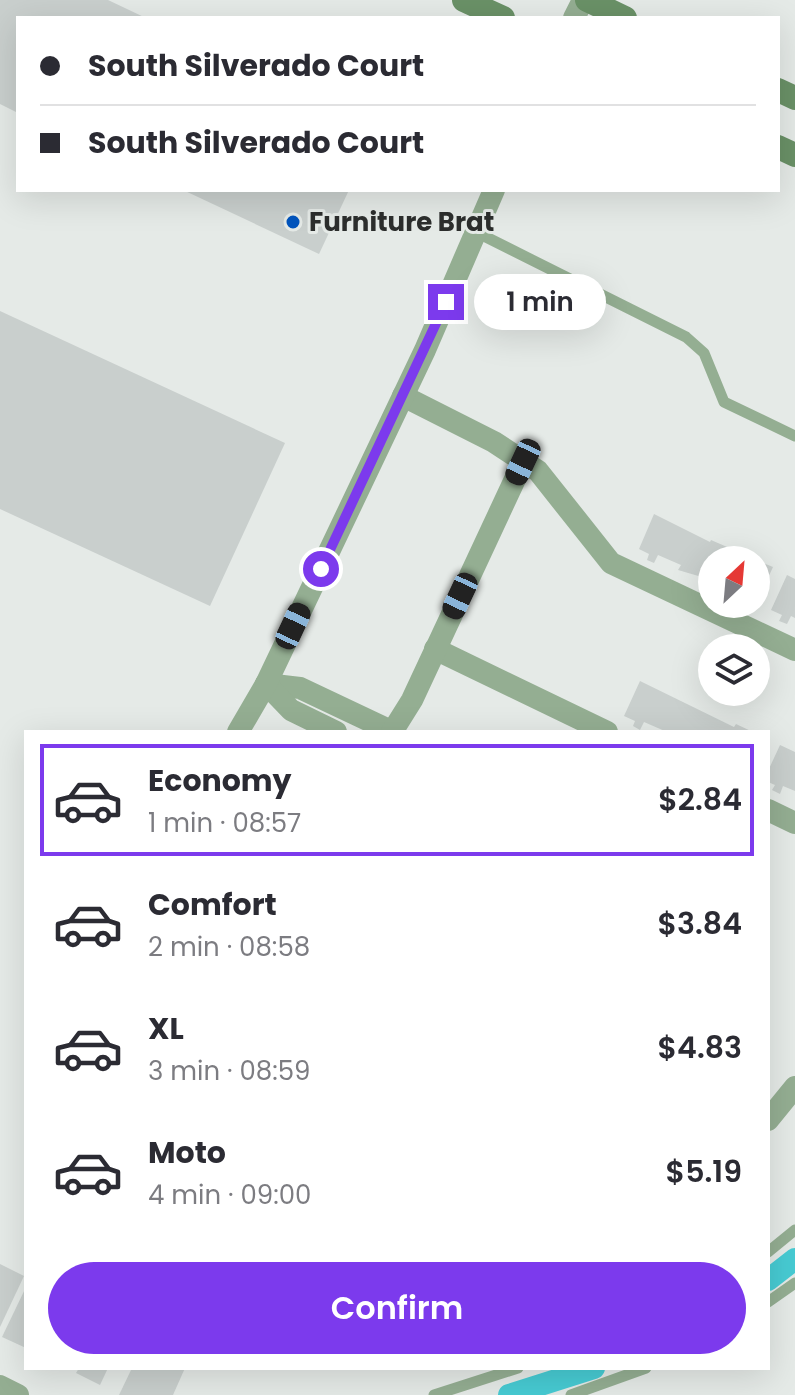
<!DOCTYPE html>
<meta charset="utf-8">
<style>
body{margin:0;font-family:Poppins,sans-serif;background:#f2f2f3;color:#2b2b33;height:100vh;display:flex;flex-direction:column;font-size:30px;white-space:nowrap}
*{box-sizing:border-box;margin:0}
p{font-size:26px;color:#7c7c81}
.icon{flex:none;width:44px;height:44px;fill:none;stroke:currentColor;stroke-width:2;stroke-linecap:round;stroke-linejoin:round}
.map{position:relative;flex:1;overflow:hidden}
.panel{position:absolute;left:24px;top:730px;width:746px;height:640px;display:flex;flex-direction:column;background:#fff;border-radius:0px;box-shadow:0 8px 32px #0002}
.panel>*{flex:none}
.hud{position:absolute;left:16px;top:16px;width:764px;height:176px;border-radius:0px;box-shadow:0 8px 32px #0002;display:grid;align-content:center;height:176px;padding:0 24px;background:#fff}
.needle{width:52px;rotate:26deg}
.fabs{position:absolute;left:698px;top:546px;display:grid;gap:16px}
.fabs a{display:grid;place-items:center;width:72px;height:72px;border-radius:50%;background:#fff;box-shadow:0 8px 32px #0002;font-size:40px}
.end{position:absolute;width:36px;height:36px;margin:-18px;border:10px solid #7c3aed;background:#fff;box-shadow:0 0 0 4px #fff}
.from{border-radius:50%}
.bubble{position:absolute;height:56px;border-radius:28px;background:#fff;box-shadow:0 8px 32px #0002;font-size:26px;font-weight:600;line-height:56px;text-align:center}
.car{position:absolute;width:24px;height:48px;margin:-24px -12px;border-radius:10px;box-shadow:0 0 6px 2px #0007;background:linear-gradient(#222 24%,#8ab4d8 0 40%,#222 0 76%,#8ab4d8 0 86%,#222 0)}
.hud b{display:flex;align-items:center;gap:28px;height:76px;font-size:30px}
.hud b+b{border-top:2px solid #e1e1e2}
.hud i{width:20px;height:20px;background:#2b2b33}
ul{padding:14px 0 0;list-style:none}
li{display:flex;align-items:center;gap:24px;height:112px;margin:0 16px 12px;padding:0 8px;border:4px solid transparent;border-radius:0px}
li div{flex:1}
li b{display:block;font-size:30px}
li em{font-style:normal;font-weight:600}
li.selected{border-color:#7c3aed}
li>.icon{width:72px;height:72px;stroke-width:1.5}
.cta{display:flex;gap:16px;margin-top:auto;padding:16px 24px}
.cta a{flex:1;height:92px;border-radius:48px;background:#7c3aed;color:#fff;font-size:32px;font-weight:600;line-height:92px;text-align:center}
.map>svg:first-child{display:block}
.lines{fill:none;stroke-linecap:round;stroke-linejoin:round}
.canal{stroke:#47cbd3;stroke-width:22}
.building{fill:#c9cfcd}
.lane{stroke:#94ae92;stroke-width:11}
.street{stroke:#94ae92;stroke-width:22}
.secondary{stroke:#6a9167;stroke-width:24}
.route{stroke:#7c3aed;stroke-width:10}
.poi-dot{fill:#0054bd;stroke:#e5eae7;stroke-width:3}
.labels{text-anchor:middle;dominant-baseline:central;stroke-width:6;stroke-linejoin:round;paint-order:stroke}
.poi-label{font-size:26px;font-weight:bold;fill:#2c2e2d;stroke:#e5eae7;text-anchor:start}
</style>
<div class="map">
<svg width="795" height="1395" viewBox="0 0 795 1395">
<rect width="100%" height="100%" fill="#e5eae7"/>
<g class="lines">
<g class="canal">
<path d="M768 1280 795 1259"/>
<path d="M509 1395 594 1368"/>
</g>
</g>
<g class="building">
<path d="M0 0H108L146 18H18V113L0 104Z"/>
<path d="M183 190H349L319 254Z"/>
<path d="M0 311 285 443 210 606 0 509Z"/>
<path d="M654 514 710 542 711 540 734 550 733 553 748 560H712V580L678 570 681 565 658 555 654 563 647 560 649 554 639 549Z"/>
<path d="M756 560 773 567 756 604Z"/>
<path d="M787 575 795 579V618L791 616 787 624 779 621 782 615 771 610Z"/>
<path d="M640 681 734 727 736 724 753 732H667L644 722 640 730 633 726 635 721 624 716Z"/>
<path d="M780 745 795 752V791L783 786 780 794 772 790 775 785 768 782V771Z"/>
<path d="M0 1264 24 1276 0 1327Z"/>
<path d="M26 1287V1348L2 1337Z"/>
<path d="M79 1368H108L100 1385 76 1373Z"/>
<path d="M132 1368H185L173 1395H119Z"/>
</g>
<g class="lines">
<g class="lane">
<path d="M476 232 686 337 704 353 724 402 795 436"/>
<path d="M768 1252 795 1230"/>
<path d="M768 1302 795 1283"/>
<path d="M434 1395 518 1368"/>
<path d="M571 1395 646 1368"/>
</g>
<g class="street">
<path d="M574 18 583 0"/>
<path d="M403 396 494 442 538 471 611 563 795 650"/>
<path d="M435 649 607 732"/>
<path d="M266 684 300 688 393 732"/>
<path d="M266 684 291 710 336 732"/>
<path d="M238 732 266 684 425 350 494 190"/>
<path d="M392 732 412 700 523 462"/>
<path d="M768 810 795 823"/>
<path d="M768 1120 795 1087"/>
<path d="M0 1386 18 1395"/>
</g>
<g class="secondary">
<path d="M464 0 503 18"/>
<path d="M587 0 625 18"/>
<path d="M778 90 795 98"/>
<path d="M778 147 795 155"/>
</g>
</g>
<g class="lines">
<path class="route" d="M321 569 446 302"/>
</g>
<circle class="poi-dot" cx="293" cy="222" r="8"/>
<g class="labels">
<g class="poi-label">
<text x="309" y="222">Furniture Brat</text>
</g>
</g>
</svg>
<div class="fabs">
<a><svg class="needle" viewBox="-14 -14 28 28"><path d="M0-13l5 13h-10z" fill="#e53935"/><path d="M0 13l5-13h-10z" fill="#7c7c81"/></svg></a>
<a><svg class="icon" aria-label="layers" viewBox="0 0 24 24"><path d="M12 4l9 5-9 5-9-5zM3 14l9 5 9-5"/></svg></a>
</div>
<i class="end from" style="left:321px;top:569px"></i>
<i class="end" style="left:446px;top:302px"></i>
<div class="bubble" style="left:474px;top:274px;width:132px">1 min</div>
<i class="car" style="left:523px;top:462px;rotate:205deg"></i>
<i class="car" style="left:460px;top:596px;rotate:205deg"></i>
<i class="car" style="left:293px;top:626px;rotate:25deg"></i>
<div class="hud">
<b><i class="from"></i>South Silverado Court</b>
<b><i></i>South Silverado Court</b>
</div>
<section class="panel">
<ul>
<li class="selected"><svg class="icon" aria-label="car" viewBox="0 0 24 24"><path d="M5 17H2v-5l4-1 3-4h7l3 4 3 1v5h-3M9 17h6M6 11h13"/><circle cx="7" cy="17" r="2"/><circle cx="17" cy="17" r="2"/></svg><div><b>Economy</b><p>1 min · 08:57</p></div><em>$2.84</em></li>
<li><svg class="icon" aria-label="car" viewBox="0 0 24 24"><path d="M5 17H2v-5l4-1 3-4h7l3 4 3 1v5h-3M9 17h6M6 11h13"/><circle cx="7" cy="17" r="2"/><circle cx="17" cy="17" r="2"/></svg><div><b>Comfort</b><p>2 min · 08:58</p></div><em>$3.84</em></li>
<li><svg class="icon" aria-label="car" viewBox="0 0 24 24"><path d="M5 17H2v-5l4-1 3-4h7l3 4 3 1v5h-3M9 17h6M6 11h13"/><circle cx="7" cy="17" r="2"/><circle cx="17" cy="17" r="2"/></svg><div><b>XL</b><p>3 min · 08:59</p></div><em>$4.83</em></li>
<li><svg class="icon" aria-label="car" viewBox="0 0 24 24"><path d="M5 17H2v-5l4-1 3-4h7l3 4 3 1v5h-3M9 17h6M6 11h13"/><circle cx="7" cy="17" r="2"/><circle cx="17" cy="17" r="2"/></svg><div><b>Moto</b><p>4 min · 09:00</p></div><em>$5.19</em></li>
</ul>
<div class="cta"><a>Confirm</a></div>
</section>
</div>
